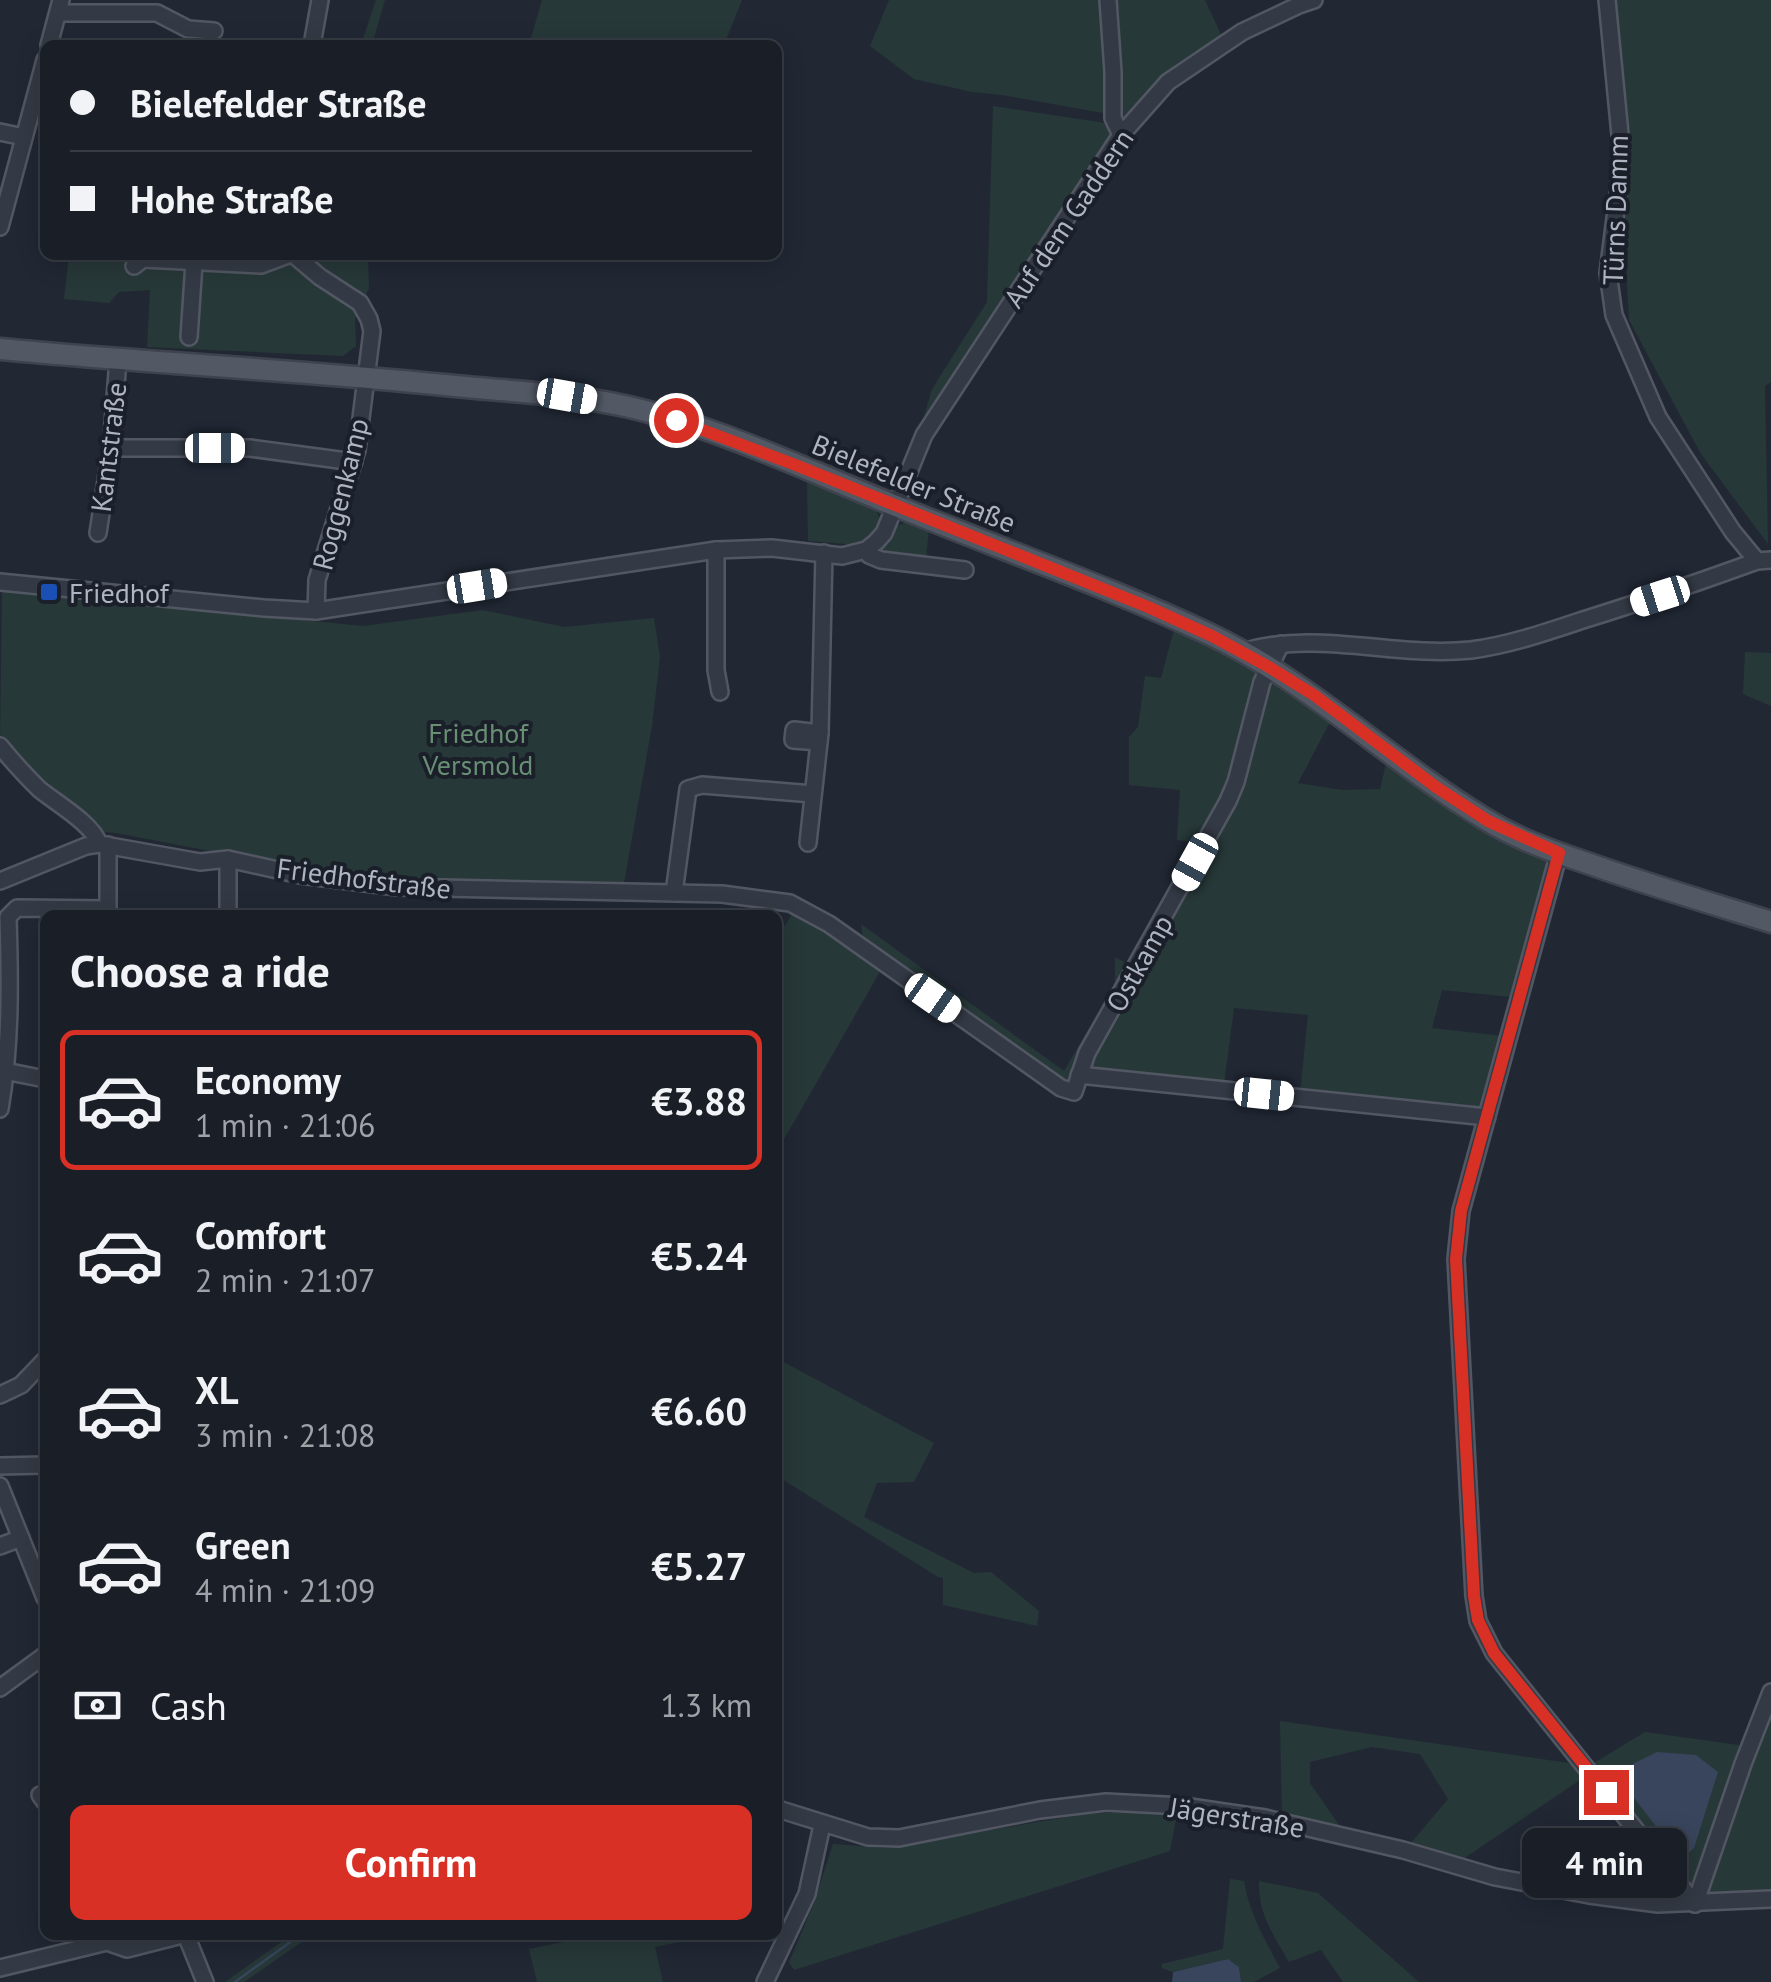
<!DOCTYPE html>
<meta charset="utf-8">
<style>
body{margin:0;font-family:"PT Sans",sans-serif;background:#22272f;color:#f1f3f6;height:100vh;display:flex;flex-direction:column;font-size:38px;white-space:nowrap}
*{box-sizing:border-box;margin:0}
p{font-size:32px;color:#9fa2a7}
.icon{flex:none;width:55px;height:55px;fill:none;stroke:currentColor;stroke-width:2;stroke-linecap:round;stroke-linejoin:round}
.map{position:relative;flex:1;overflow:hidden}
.panel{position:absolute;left:40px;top:910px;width:742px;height:1030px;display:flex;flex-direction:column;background:#191e27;border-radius:15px;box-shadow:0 5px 25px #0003,0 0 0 2px #373c44}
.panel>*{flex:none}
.banner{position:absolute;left:40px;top:40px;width:742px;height:220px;border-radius:15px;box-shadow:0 5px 25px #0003,0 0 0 2px #373c44;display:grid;align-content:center;height:220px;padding:0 30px;background:#191e27}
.end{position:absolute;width:45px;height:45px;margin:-22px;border:12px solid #d93025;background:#fff;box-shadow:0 0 0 5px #fff}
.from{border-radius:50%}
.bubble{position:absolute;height:70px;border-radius:15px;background:#191e27;box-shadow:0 5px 25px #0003,0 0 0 2px #373c44;font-size:32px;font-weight:600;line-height:70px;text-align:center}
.car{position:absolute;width:30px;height:60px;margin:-30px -15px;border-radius:12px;box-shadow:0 0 8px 2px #0007;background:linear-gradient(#fff 24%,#345 0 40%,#fff 0 76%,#345 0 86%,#fff 0)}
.banner b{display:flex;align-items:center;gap:35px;height:95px;font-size:38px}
.banner b+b{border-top:2px solid #373c44}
.banner i{width:25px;height:25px;background:#f1f3f6}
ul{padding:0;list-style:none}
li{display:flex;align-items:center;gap:30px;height:140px;margin:0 20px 15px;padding:0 10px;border:5px solid transparent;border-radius:15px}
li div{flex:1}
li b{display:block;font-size:38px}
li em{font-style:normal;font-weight:600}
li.current{border-color:#d93025}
li>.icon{width:90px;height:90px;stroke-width:1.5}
h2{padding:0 30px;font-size:45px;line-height:120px}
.pay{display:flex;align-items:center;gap:25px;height:110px;padding:0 30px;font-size:38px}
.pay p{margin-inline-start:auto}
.button{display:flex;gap:20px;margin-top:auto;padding:20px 30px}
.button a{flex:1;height:115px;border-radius:15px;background:#d93025;color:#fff;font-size:40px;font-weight:600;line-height:115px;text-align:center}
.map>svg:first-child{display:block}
.green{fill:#273839}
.water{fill:#38455c}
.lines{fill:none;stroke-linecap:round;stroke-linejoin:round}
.stream{stroke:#38455c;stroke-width:2.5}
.minor-casing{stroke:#525763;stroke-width:20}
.major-casing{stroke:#3e434e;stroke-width:25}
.minor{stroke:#343a45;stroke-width:15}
.major{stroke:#525965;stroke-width:20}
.route{stroke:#d93025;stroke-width:12}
.transit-dot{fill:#1a4fb4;stroke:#1a1f29;stroke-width:4}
.labels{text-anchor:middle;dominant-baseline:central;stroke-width:8;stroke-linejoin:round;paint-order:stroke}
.street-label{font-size:28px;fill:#aeb4c2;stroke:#1a1f29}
.poi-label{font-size:28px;fill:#aeb4c2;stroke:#1a1f29;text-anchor:start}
.park-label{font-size:28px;fill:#688f74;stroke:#1a1f29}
</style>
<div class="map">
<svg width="1771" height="1982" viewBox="0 0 1771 1982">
<rect width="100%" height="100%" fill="#212834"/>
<g class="green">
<path d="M376 0H385L372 45H361Z"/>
<path d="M542 0H742L724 45H529Z"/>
<path d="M889 0H1103L1109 110 1103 113 1002 95 972 92 914 79 870 46Z"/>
<path d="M1112 0H1205L1224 41 1129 120H1123L1117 114Z"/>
<path d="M1614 0H1771V382L1765 386 1768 544 1701 454 1629 320 1625 241 1622 95Z"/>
<path d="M993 106 1112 124 1110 145 921 427 932 389 987 302Z"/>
<path d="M69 255H368L369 288 355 319 356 346 343 356 147 347 150 290 119 292 109 303 64 299Z"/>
<path d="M807 482 876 510 881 521 874 534 859 545 808 541Z"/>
<path d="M910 521 929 527 926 561 883 555 880 548 888 541 896 526Z"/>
<path d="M2 590 363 626 483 610 564 627 654 618 660 657 652 726 623 888 456 885 352 878 116 833 103 832 91 826 31 776 0 739Z"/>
<path d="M1174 630 1252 667 1259 674 1233 778 1202 843 1177 840 1180 790 1129 785V737L1138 727 1145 676 1161 678Z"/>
<path d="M1745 652 1771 653V706L1743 694Z"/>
<path d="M1267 680 1331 720 1298 783 1342 790 1380 789 1387 760 1449 808 1506 841 1549 861 1512 997 1442 990 1432 1028 1503 1036 1483 1107 1473 1111 1300 1094 1308 1015 1234 1008 1224 1084 1092 1071 1089 1062 1192 881Z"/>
<path d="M794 911 828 931 882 968 778 1150V937Z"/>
<path d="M861 924 1064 1071 1115 983V957L1132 966 1069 1083 863 936Z"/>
<path d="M778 1359 934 1443 914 1482 877 1483 864 1517 974 1573 991 1572 1039 1611 1037 1626 943 1605V1578L938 1577 782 1479 783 1467 778 1466Z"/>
<path d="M1771 1706V1893L1712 1896 1706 1886Z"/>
<path d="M1280 1721 1576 1764 1586 1776 1460 1861 1411 1843 1448 1799 1420 1754 1372 1747 1310 1762V1783L1341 1828 1282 1815Z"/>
<path d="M1645 1732 1739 1745 1740 1755 1695 1886H1685L1589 1766Z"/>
<path d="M1128 1812 1177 1814 1170 1851 794 1970 789 1962 814 1903 833 1844 885 1848 1085 1814Z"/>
<path d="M1230 1879 1244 1881C1249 1913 1265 1940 1280 1968L1254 1982H1241L1239 1967 1228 1959 1172 1972 1162 1968V1964L1223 1949Z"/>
<path d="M1259 1881 1318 1893 1419 1982H1343L1321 1950 1289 1962C1273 1934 1258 1914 1259 1881Z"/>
<path d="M291 1935H312L244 1982H225Z"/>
<path d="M599 1935H697L698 1938 655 1947 663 1982H537L529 1949Z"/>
</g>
<g class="water">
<path d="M1657 1752 1696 1755 1718 1772 1694 1848 1681 1859 1615 1773Z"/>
<path d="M1228 1959 1239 1967 1241 1982H1172L1173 1972Z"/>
</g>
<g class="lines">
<path class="stream" d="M235 1982 300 1935"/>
<g class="minor-casing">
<g id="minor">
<path d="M1108 0 1113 72V118L1121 135"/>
<path d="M1607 0 1621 145 1619 187 1608 273 1614 315 1658 417 1733 532 1757 561"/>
<path d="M58 13H157L188 29 214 31"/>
<path d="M49 45 61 0"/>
<path d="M312 45 320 0"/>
<path d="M0 132 24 137"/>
<path d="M0 227 45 60"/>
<path d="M294 255 320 277 360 303 369 319 372 331 357 450 317 580 316 611"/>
<path d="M134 266 143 259 261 265 288 255"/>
<path d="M189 337 194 263"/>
<path d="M111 448H250L354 462"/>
<path d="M98 533 111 448 118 360"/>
<path d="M716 550V670L720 692"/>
<path d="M866 550 869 555 881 560 965 570"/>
<path d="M0 582 264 608 316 611 716 550 772 548 842 556 866 550 876 542 884 533 924 435 1121 135 1168 82 1242 32 1299 5 1314 0"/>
<path d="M1242 652C1317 629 1395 658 1471 650 1509 645 1547 632 1583 620 1641 602 1699 582 1757 561L1771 560"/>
<path d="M819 742 793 740 794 730 820 733"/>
<path d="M0 746C12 761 25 775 39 789 56 803 93 824 99 844"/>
<path d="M808 843 820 733 824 553"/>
<path d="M1559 853 1461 1211 1456 1259 1474 1596 1478 1621 1494 1653 1695 1904"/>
<path d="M228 859V915"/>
<path d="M0 881 86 846 99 844 200 862 228 859 300 875 397 887 722 894 790 903 829 924 1061 1088 1074 1092 1087 1053 1228 801 1236 782 1262 682 1281 644"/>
<path d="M674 893 688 789 702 785 813 794"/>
<path d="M108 915V845"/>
<path d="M0 1070 45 1079"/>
<path d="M1079 1075 1487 1117"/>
<path d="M0 1109C11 1045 10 981 8 917L17 908 107 909"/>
<path d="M0 1395 21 1385 45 1360"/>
<path d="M0 1466 45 1465"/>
<path d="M0 1486 45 1598"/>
<path d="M0 1546 21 1538"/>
<path d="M0 1688 45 1655"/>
<path d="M40 1795 45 1802"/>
<path d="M778 1809 868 1837 899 1838 1040 1810 1106 1802 1183 1806 1265 1818 1403 1850 1495 1877 1589 1895 1658 1904 1771 1899"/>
<path d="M1695 1904 1743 1764 1771 1692"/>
<path d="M186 1935 205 1982"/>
<path d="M0 1968 107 1942 127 1949 182 1935"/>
<path d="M765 1982 807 1894 822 1825"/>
</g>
</g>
<g class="major-casing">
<path id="major" d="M0 349C148 363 297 370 445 385 502 391 559 393 615 404 711 423 810 472 901 508 1003 550 1109 587 1209 634 1310 682 1390 761 1485 819 1517 839 1554 852 1590 864 1649 885 1710 903 1771 922"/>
</g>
<use href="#minor" class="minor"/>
<use href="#major" class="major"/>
</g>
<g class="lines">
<path class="route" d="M676 420 793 464 1148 607 1212 636 1269 667 1314 695 1436 787 1488 821 1559 853 1461 1211 1456 1259 1474 1596 1478 1620 1494 1653 1606 1792"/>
</g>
<rect class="transit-dot" x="39" y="582" width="20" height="20" rx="5"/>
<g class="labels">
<g class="street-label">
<text transform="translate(1615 210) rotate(-88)">Türns Damm</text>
<text transform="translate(1068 218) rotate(-56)">Auf dem Gaddern</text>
<text transform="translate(108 447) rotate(-83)">Kantstraße</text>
<text transform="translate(914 483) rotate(22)">Bielefelder Straße</text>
<text transform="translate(340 494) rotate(-76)">Roggenkamp</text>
<text transform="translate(364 878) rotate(7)">Friedhofstraße</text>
<text transform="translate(1139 963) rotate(-61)">Ostkamp</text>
<text transform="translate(1237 1817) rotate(9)">Jägerstraße</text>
</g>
<g class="poi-label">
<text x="69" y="592">Friedhof</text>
</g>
<g class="park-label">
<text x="478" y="732">Friedhof<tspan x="478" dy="32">Versmold</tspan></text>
</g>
</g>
</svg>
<i class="end from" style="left:676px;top:420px"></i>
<i class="end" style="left:1606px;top:1792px"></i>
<div class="bubble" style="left:1522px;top:1828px;width:165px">4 min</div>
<i class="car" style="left:567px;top:396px;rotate:100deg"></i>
<i class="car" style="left:215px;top:448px;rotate:90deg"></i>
<i class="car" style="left:477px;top:586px;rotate:81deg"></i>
<i class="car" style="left:1660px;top:596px;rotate:252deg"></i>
<i class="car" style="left:1195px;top:862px;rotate:209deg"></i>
<i class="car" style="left:933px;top:998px;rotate:125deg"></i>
<i class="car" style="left:1264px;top:1094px;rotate:96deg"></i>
<div class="banner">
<b><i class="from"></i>Bielefelder Straße</b>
<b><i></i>Hohe Straße</b>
</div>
<section class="panel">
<h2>Choose a ride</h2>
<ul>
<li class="current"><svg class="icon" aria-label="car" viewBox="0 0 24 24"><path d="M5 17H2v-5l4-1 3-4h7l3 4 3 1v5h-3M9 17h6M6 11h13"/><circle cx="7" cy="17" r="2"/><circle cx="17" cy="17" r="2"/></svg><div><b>Economy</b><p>1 min · 21:06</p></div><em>€3.88</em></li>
<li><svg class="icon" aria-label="car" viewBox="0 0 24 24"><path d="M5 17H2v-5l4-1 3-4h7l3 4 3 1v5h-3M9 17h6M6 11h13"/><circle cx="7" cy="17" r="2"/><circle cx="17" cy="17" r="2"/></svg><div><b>Comfort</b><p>2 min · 21:07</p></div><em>€5.24</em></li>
<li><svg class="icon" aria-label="car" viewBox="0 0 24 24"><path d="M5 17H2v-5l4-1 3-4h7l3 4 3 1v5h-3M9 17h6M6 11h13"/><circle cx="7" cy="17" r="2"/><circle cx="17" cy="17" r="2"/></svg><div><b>XL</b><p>3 min · 21:08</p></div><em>€6.60</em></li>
<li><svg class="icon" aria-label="car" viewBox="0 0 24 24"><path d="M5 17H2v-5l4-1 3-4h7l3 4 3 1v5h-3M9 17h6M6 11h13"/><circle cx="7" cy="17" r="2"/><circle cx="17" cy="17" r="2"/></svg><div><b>Green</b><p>4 min · 21:09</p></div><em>€5.27</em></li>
</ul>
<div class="pay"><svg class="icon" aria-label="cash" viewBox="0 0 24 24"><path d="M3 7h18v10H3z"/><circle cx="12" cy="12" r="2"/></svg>Cash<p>1.3 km</p></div>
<div class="button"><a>Confirm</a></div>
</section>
</div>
